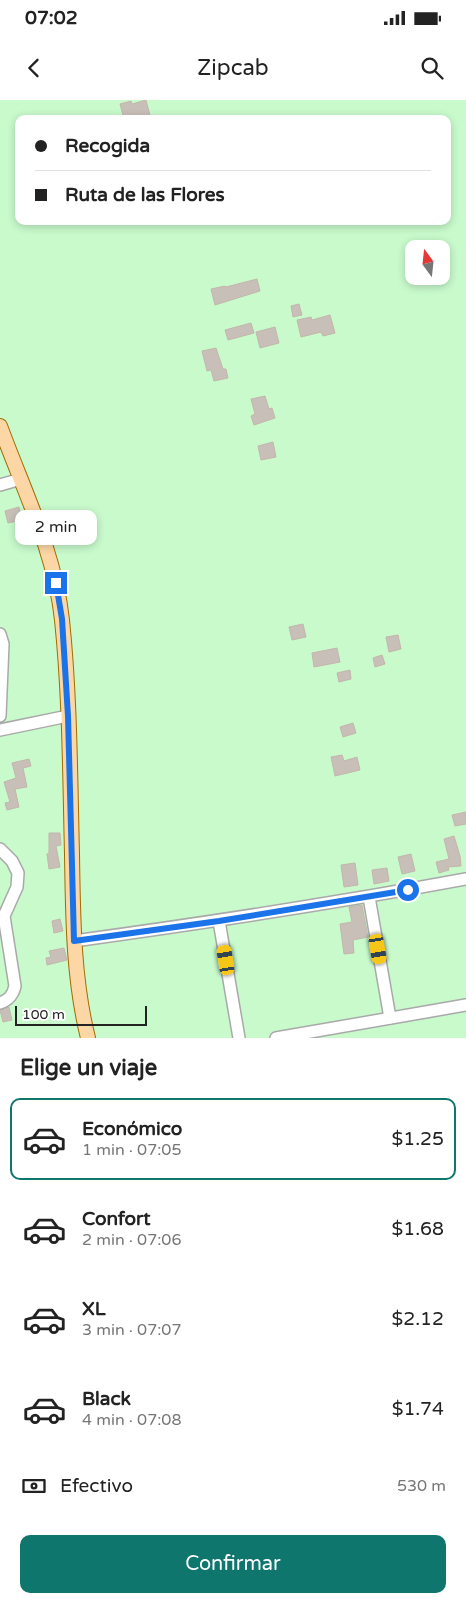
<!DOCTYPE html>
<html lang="es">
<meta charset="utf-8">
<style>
body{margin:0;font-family:"Varela Round",sans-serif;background:#f2f2f2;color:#222;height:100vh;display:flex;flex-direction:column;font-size:19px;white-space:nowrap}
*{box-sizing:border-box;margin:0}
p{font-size:16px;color:#767676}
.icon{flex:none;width:28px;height:28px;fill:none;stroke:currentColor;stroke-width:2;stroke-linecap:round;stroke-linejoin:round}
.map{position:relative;height:938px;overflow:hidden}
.sheet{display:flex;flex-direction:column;background:#fff;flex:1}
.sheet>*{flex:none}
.guide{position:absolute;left:15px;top:15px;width:436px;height:110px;border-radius:10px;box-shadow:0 2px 8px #0003;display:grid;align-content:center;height:110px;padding:0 20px;background:#fff}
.needle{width:32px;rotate:345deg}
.controls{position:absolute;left:405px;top:140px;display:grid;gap:10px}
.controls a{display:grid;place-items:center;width:45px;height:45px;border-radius:10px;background:#fff;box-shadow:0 2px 8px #0003;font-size:25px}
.scale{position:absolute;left:15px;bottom:12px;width:132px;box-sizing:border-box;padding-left:5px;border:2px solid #222;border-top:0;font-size:14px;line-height:18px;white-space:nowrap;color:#222;-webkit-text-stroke:4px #fff;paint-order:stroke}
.end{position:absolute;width:22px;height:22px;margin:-11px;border:6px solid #1a73e8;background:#fff;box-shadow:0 0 0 2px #fff}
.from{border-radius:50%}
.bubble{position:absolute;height:35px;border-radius:10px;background:#fff;box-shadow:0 2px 8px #0003;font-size:16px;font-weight:600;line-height:35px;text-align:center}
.car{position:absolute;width:15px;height:30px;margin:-15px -8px;border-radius:6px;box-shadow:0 0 4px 1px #0007;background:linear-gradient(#f5c518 24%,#345 0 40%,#f5c518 0 76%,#345 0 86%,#f5c518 0)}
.guide b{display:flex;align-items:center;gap:18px;height:48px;font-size:19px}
.guide b+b{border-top:1px solid #e0e0e0}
.guide i{width:12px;height:12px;background:#222}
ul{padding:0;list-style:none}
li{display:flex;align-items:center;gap:15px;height:82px;margin:0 10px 8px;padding:0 10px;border:2px solid transparent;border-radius:10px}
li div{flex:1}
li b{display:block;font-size:19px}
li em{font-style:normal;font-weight:600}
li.on{border-color:#0f766e}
li>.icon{width:45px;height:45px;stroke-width:1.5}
h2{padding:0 20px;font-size:22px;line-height:60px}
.pay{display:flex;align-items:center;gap:12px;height:55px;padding:0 20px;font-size:19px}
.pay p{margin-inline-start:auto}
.button{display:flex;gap:10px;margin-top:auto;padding:10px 20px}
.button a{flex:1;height:58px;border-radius:10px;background:#0f766e;color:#fff;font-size:20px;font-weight:600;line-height:58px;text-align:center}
.status{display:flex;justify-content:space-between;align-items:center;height:35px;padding:0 25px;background:#fff;direction:ltr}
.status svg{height:14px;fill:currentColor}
header{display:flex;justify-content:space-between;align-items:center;height:65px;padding:0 20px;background:#fff;font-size:22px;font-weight:600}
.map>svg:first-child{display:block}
.park{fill:#c8facc;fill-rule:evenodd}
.building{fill:#c7bfb8;stroke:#c4b6ab}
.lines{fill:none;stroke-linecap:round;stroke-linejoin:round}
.minor-casing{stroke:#a9a9a9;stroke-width:14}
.major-casing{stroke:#a06b00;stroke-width:16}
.minor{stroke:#fff;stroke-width:11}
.major{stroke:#fcd6a4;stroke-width:14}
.route{stroke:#1a73e8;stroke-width:6}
</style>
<div class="status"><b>07:02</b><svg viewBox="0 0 49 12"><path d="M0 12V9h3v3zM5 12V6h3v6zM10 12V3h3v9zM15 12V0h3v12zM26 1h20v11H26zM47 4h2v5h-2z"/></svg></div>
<header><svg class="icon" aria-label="back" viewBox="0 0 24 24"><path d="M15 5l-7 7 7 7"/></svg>Zipcab<svg class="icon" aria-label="search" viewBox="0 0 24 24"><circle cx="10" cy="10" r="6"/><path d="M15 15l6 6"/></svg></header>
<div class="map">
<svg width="466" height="938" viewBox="0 0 466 938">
<rect width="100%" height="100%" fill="#f2efe9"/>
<path class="park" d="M0 0H466V938H0ZM19 19H448V121H19ZM414 149H441V176H414Z"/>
<g class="building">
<path d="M146 0 151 19H135V17L124 19 120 4 131 1 132 4Z"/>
<path d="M257 179 260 191 215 205 211 189 225 186 226 187Z"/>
<path d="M299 204 302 215 293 217 291 206Z"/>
<path d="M330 215 335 233 323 236 321 232 301 237 297 220 311 217 312 220Z"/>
<path d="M251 223 254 233 228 240 225 230Z"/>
<path d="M275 227 279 243 260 248 256 232Z"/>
<path d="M216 248 223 269H226L228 278 214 281 211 270 207 271 202 251Z"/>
<path d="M265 296 269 309 272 308 275 318 254 325 251 316 255 314 251 299Z"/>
<path d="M273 342 276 357 261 360 258 346Z"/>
<path d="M19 407 22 420 8 423 5 411Z"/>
<path d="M303 524 306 537 292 540 289 527Z"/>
<path d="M398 535 401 549 389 552 386 537Z"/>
<path d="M337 548 340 562 314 567 312 553Z"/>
<path d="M382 555 385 564 375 567 373 558Z"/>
<path d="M350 570 351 579 339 582 337 573Z"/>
<path d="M353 623 356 633 343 637 340 627Z"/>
<path d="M342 655 344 661 357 657 360 670 335 676 331 657Z"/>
<path d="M29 659 31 666 23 668 27 687 15 689 19 707 7 710 5 703 10 702 4 682 16 678 12 663Z"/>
<path d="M466 712V724L455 726 452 715Z"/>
<path d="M49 733H60L61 745 56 746 60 767 49 769 47 754 49 753Z"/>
<path d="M454 736 460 756 461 766 448 767 449 770 439 773 436 762 449 759 444 739Z"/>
<path d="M411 754 415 771 402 774 398 757Z"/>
<path d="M355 763 358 785 344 787 341 765Z"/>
<path d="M387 768 389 781 374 784 372 770Z"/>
<path d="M362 805 368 837 353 840 354 853 344 854 340 824 352 822 349 807Z"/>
<path d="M60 819 63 831 54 833 52 821Z"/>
<path d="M64 848 67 860 47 865 46 858 51 857 49 851Z"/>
<path d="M9 907 12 920 3 922 0 910Z"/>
</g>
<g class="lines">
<g class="minor-casing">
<g id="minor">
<path d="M0 385 21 379"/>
<path d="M0 534 3 544 0 616"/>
<path d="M0 630 68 616"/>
<path d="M0 749 12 761 18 773 17 787 4 816 15 886C13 895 9 900 0 903"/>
<path d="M369 797 390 918"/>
<path d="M219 821 239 938"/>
<path d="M74 841C205 823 336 803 466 779"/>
<path d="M276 938 466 905"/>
</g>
</g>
<g class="major-casing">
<path id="major" d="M0 326C23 389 55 452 62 520 70 597 70 676 72 754 73 815 73 878 88 938"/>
</g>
<use href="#minor" class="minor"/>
<use href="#major" class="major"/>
</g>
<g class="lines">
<path class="route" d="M56 483 62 519 68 616 74 841 219 821 408 790"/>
</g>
</svg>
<div class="controls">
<a><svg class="needle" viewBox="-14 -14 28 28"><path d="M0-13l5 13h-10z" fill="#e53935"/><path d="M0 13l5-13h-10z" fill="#767676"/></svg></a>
</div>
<div class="scale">100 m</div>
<i class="end from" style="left:408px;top:790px"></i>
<i class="end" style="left:56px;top:483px"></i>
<div class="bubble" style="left:15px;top:410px;width:82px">2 min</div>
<i class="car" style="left:378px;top:849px;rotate:170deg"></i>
<i class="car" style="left:226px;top:860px;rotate:351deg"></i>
<div class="guide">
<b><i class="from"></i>Recogida</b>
<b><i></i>Ruta de las Flores</b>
</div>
</div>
<section class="sheet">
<h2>Elige un viaje</h2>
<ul>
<li class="on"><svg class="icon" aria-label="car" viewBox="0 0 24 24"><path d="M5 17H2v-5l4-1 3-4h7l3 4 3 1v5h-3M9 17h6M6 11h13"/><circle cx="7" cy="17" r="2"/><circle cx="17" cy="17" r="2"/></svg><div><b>Económico</b><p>1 min · 07:05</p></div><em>$1.25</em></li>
<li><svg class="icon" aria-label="car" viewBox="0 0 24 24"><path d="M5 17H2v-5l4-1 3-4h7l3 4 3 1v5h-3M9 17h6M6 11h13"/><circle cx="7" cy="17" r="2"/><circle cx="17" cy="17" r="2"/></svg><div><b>Confort</b><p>2 min · 07:06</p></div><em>$1.68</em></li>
<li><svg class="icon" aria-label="car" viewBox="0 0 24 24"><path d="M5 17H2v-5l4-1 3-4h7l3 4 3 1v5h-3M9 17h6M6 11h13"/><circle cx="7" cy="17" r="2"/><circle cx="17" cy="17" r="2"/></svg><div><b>XL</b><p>3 min · 07:07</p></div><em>$2.12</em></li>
<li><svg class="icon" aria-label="car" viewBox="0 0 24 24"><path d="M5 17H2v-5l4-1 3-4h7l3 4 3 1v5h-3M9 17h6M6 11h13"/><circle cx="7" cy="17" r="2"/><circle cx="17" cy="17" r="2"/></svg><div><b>Black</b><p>4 min · 07:08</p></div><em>$1.74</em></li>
</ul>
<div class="pay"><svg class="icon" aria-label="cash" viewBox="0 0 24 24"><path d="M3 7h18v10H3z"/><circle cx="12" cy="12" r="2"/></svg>Efectivo<p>530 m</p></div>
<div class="button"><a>Confirmar</a></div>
</section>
